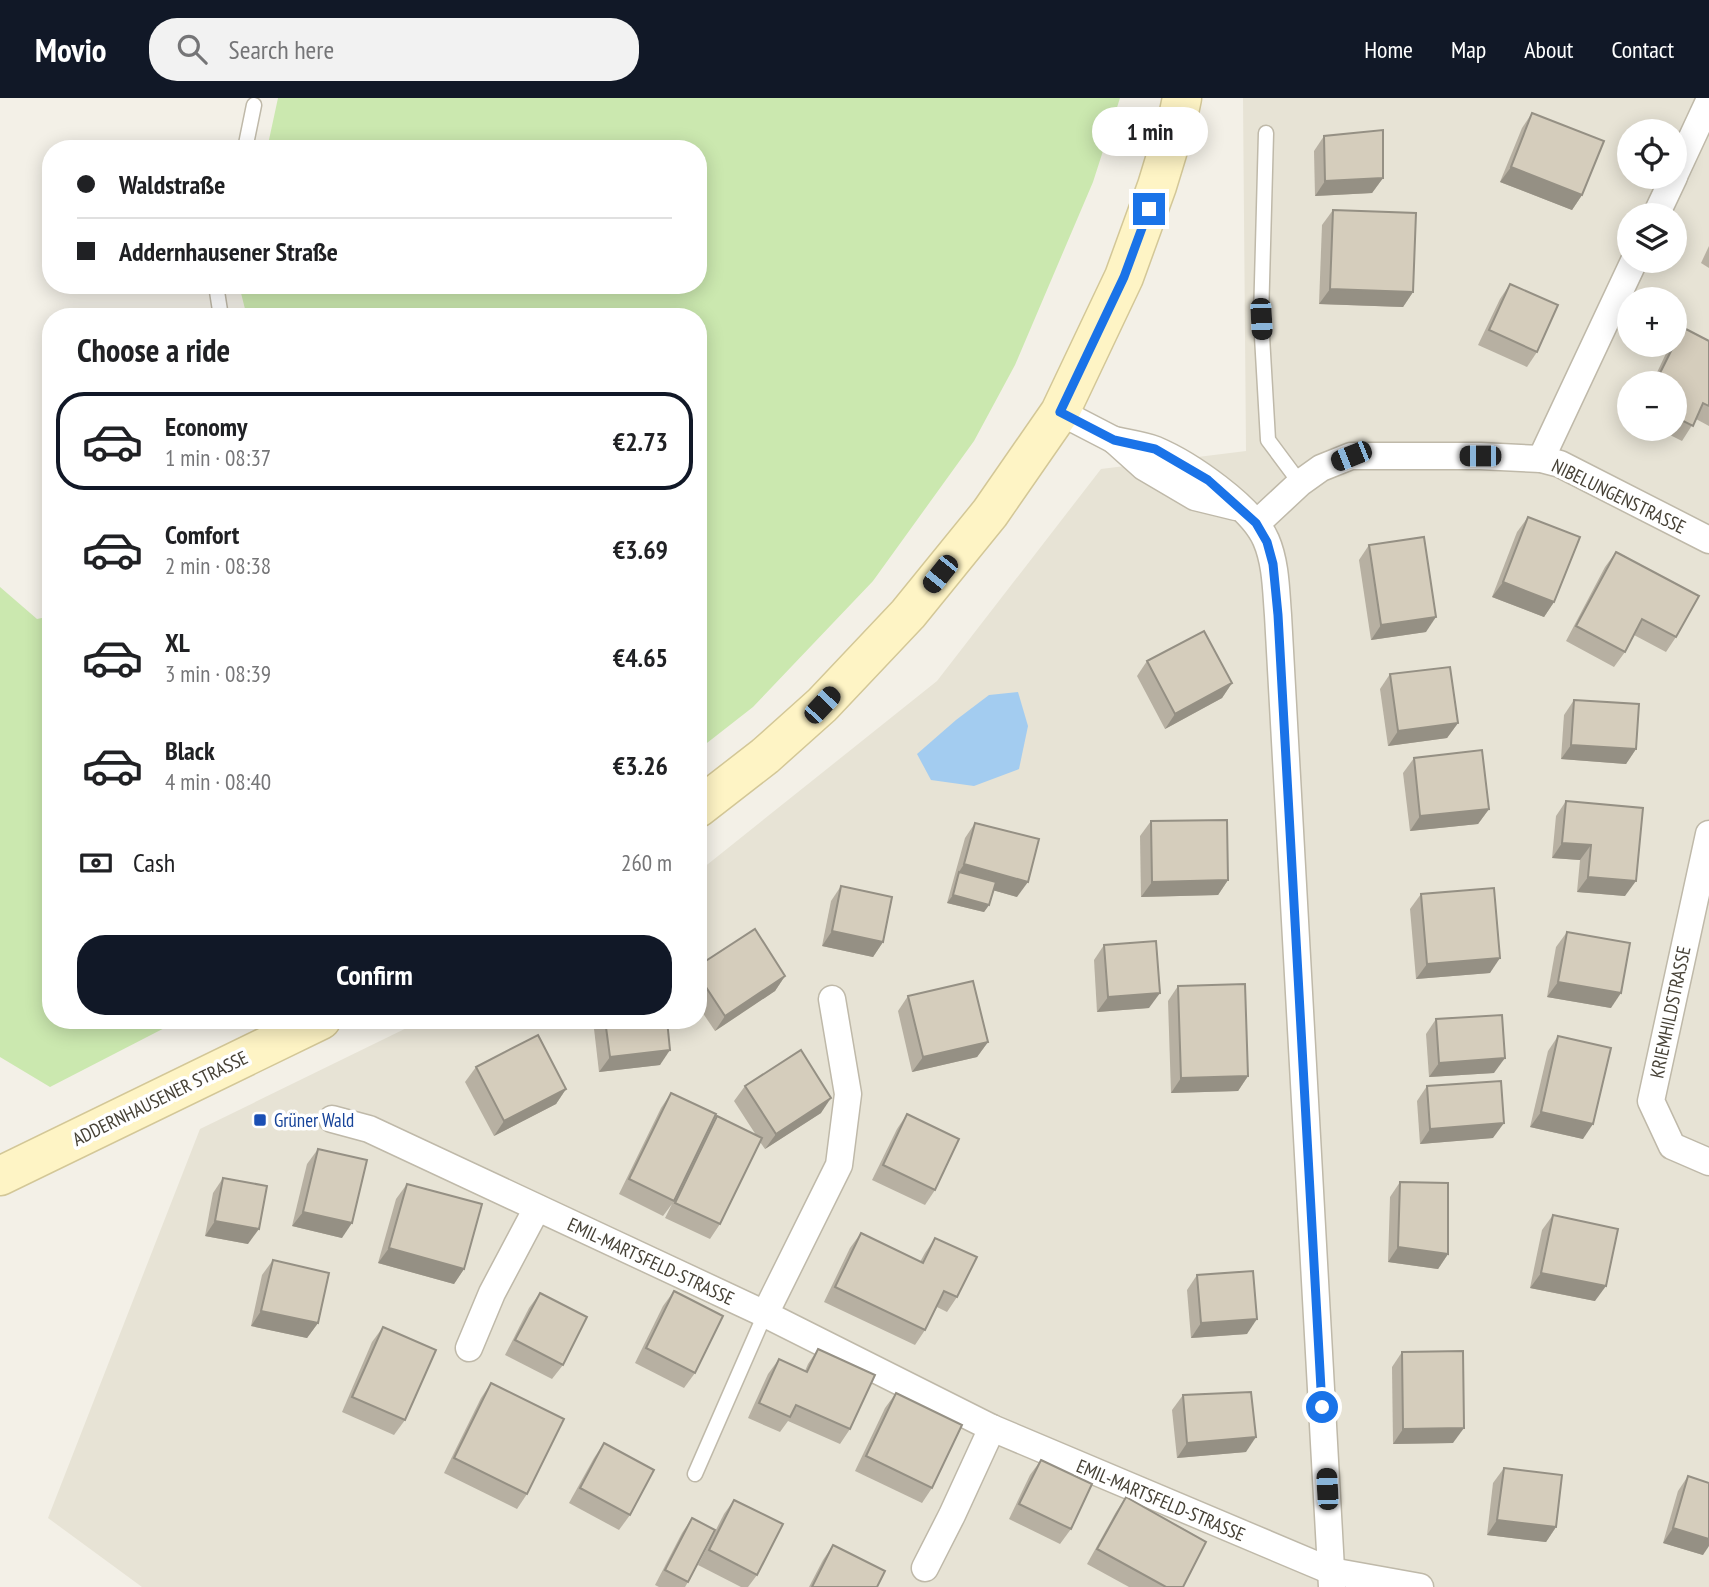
<!DOCTYPE html>
<meta charset="utf-8">
<style>
body{margin:0;font-family:"PT Sans Narrow",sans-serif;background:#f2f2f2;color:#202124;height:100vh;display:flex;flex-direction:column;font-size:26px;white-space:nowrap}
*{box-sizing:border-box;margin:0}
p{font-size:23px;color:#757577}
.icon{flex:none;width:38px;height:38px;fill:none;stroke:currentColor;stroke-width:2;stroke-linecap:round;stroke-linejoin:round}
.map{position:relative;flex:1;overflow:hidden}
.details{position:absolute;left:42px;top:210px;width:665px;height:721px;display:flex;flex-direction:column;background:#fff;border-radius:28px;box-shadow:0 4px 18px #0003}
.details>*{flex:none}
.hud{position:absolute;left:42px;top:42px;width:665px;height:154px;border-radius:28px;box-shadow:0 4px 18px #0003;display:grid;align-content:center;height:154px;padding:0 35px;background:#fff}
.fabs{position:absolute;left:1617px;top:21px;display:grid;gap:14px}
.fabs a{display:grid;place-items:center;width:70px;height:70px;border-radius:50%;background:#fff;box-shadow:0 4px 18px #0003;font-size:35px}
.end{position:absolute;width:32px;height:32px;margin:-16px;border:9px solid #1a73e8;background:#fff;box-shadow:0 0 0 4px #fff}
.from{border-radius:50%}
.bubble{position:absolute;height:49px;border-radius:24px;background:#fff;box-shadow:0 4px 18px #0003;font-size:23px;font-weight:800;line-height:49px;text-align:center}
.car{position:absolute;width:21px;height:42px;margin:-21px -10px;border-radius:9px;box-shadow:0 0 5px 2px #0007;background:linear-gradient(#222 24%,#8ab4d8 0 40%,#222 0 76%,#8ab4d8 0 86%,#222 0)}
.hud b{display:flex;align-items:center;gap:24px;height:66px;font-size:26px}
.hud b+b{border-top:2px solid #e0e0e0}
.hud i{width:18px;height:18px;background:#202124}
ul{padding:0;list-style:none}
li{display:flex;align-items:center;gap:21px;height:98px;margin:0 14px 10px;padding:0 21px;border:4px solid transparent;border-radius:28px}
li div{flex:1}
li b{display:block;font-size:26px}
li em{font-style:normal;font-weight:800}
li.selected{border-color:#111827}
li>.icon{width:63px;height:63px;stroke-width:1.5}
h2{padding:0 35px;font-size:32px;line-height:84px}
.pay{display:flex;align-items:center;gap:18px;height:77px;padding:0 35px;font-size:26px}
.pay p{margin-inline-start:auto}
.primary-button{display:flex;gap:14px;margin-top:auto;padding:14px 35px}
.primary-button a{flex:1;height:80px;border-radius:28px;background:#111827;color:#fff;font-size:28px;font-weight:800;line-height:80px;text-align:center}
header{display:flex;align-items:center;gap:42px;box-sizing:border-box;height:98px;padding:0 35px;background:#111827;color:#fff}
header strong{font-size:33px}
nav{display:flex;gap:38px;margin-inline-start:auto;font-size:24px}
.search{width:490px;height:63px;background:#f2f2f2;display:flex;align-items:center;gap:18px;box-sizing:border-box;padding:0 24px;border-radius:28px;color:#757577;font-size:26px}
.map>svg:first-child{display:block}
.residential{fill:#e7e3d5;fill-rule:evenodd}
.green{fill:#cbe8af}
.water{fill:#a3ccf0}
.lines{fill:none;stroke-linecap:round;stroke-linejoin:round}
.lane-casing{stroke:#bfb9a9;stroke-width:17}
.street-casing{stroke:#bfb9a9;stroke-width:29}
.secondary-casing{stroke:#d3c797;stroke-width:41}
.lane{stroke:#fff;stroke-width:14}
.street{stroke:#fff;stroke-width:26}
.secondary{stroke:#fef4c5;stroke-width:38}
.wall{fill:#b7b0a2}
.shaded-wall{fill:#959084}
.building{fill:#d5cdbc;stroke:#959084;stroke-width:2}
.route{stroke:#1a73e8;stroke-width:9}
.transit-dot{fill:#1a4fb4;stroke:#fff;stroke-width:2.5}
.labels{text-anchor:middle;dominant-baseline:central;stroke-width:7;stroke-linejoin:round;paint-order:stroke}
.street-label{font-size:19px;fill:#464136;stroke:#fff}
.transit-label{font-size:19px;fill:#164399;stroke:#fff;text-anchor:start}
</style>
<header>
<strong>Movio</strong>
<div class="search"><svg class="icon" aria-label="search" viewBox="0 0 24 24"><circle cx="10" cy="10" r="6"/><path d="M15 15l6 6"/></svg>Search here</div>
<nav><a>Home</a><a>Map</a><a>About</a><a>Contact</a></nav>
</header>
<div class="map">
<svg width="1709" height="1489" viewBox="0 0 1709 1489">
<rect width="100%" height="100%" fill="#f3f0e7"/>
<path class="residential" d="M1243 0H1709V1489H142L48 1420 200 1031 423 922H698V774L937 583 1101 371 1246 353ZM1629 33H1675V79H1629ZM1629 117H1675V163H1629ZM1629 201H1675V247H1629ZM1629 285H1675V331H1629Z"/>
<g class="green">
<path d="M278 0H1120L1093 84 1015 267 974 343 873 483 753 609 698 652V219H247L239 187H698V51H267Z"/>
<path d="M0 489 37 521 51 518V922H180L50 989 0 959Z"/>
</g>
<path class="water" d="M1018 594 1028 628 1019 671 974 688 931 682 917 656 956 622 989 597Z"/>
<g class="lines">
<g class="lane-casing">
<g id="lane">
<path d="M1266 35 1261 221 1268 342 1300 385"/>
<path d="M245 51 254 7"/>
<path d="M216 187 221 219"/>
<path d="M695 1376 765 1216"/>
</g>
</g>
<g class="street-casing">
<g id="street">
<path d="M1675 76 1709 3"/>
<path d="M1656 117 1674 79"/>
<path d="M1060 314 1114 342 1144 369 1195 399 1236 409"/>
<path d="M1114 342C1127 345 1143 347 1156 352 1189 366 1252 409 1266 442 1276 465 1276 493 1278 517L1332 1489"/>
<path d="M1541 361 1634 163"/>
<path d="M1257 425 1300 385 1321 370 1351 358H1480L1541 361 1560 366 1709 442"/>
<path d="M1709 736 1651 1003 1672 1048 1709 1064"/>
<path d="M332 1021 369 1031 765 1216 992 1330 1331 1473 1420 1489"/>
<path d="M765 1216 839 1067 848 996 832 901"/>
<path d="M469 1250 492 1195 537 1110"/>
<path d="M925 1470 952 1417 992 1330"/>
</g>
</g>
<g class="secondary-casing">
<g id="secondary">
<path d="M698 710 765 658 822 607 908 516 990 415 1060 314 1124 179 1157 88 1178 19 1182 0"/>
<path d="M0 1078 321 922"/>
</g>
</g>
<use href="#lane" class="lane"/>
<use href="#street" class="street"/>
<use href="#secondary" class="secondary"/>
</g>
<g class="wall">
<path d="M1532 15 1582 97 1572 112 1500 84 1522 30Z"/>
<path d="M1324 38 1383 80 1372 95 1315 98 1314 53Z"/>
<path d="M1333 112 1413 194 1403 209 1319 206 1322 127Z"/>
<path d="M1709 148V170L1701 165Z"/>
<path d="M1510 186 1537 254 1527 269 1478 247 1500 201Z"/>
<path d="M1682 229 1709 243V328L1696 321 1682 343 1658 331H1675V285H1652L1670 247H1675V240Z"/>
<path d="M1528 419 1554 504 1544 519 1492 499 1517 434Z"/>
<path d="M1369 447 1426 534 1371 542 1359 462Z"/>
<path d="M1616 454 1676 539 1666 554 1634 537 1625 554 1614 569 1566 543 1605 469Z"/>
<path d="M1147 563 1232 585 1222 600 1165 631 1137 578Z"/>
<path d="M1390 576 1458 625 1447 640 1388 648 1380 591Z"/>
<path d="M1574 602 1636 651 1626 666 1561 661 1564 617Z"/>
<path d="M1414 660 1489 711 1478 726 1410 733 1403 675Z"/>
<path d="M1566 703 1625 798 1577 794 1580 762 1552 760 1556 718Z"/>
<path d="M1151 723 1228 782 1218 797 1141 799 1140 738Z"/>
<path d="M975 725 1017 799 993 792 989 807 984 814 947 805 965 740Z"/>
<path d="M841 788 883 844 873 859 822 848 831 803Z"/>
<path d="M1421 796 1490 875 1416 881 1410 811Z"/>
<path d="M1567 834 1611 910 1547 899 1556 849Z"/>
<path d="M1104 847 1149 910 1097 914 1094 862Z"/>
<path d="M698 868 785 878 775 893 715 933 698 908Z"/>
<path d="M1178 888 1248 978 1238 993 1171 995 1168 903Z"/>
<path d="M908 898 988 944 977 959 912 974 898 913Z"/>
<path d="M1436 921 1494 975 1429 979 1426 936Z"/>
<path d="M593 922H667L660 967 599 974Z"/>
<path d="M1558 938 1583 1041 1530 1029 1548 953Z"/>
<path d="M476 969 566 991 556 1006 494 1038 465 984Z"/>
<path d="M745 988 821 1015 765 1051 760 1044 720 1126 710 1141 665 1120 672 1106 663 1118 619 1096 661 1010 671 995 710 1029 717 1018 756 1037 734 1003Z"/>
<path d="M1427 988 1493 1040 1420 1046 1417 1003Z"/>
<path d="M907 1016 935 1092 925 1107 872 1082 897 1031Z"/>
<path d="M318 1051 342 1140 292 1128 307 1066Z"/>
<path d="M223 1080 248 1146 205 1138 213 1095Z"/>
<path d="M1400 1084 1448 1156 1438 1171 1388 1164 1390 1099Z"/>
<path d="M407 1086 464 1171 454 1186 378 1165 396 1101Z"/>
<path d="M1553 1117 1595 1203 1530 1190 1542 1132Z"/>
<path d="M861 1135 920 1164 925 1155 935 1140 957 1199 947 1214 937 1209 925 1232 915 1247 824 1204 850 1150Z"/>
<path d="M273 1162 318 1225 307 1240 251 1228 262 1177Z"/>
<path d="M1197 1177 1247 1236 1191 1240 1187 1192Z"/>
<path d="M674 1193 695 1275 684 1290 635 1265 663 1208Z"/>
<path d="M540 1195 563 1267 552 1281 505 1257 529 1210Z"/>
<path d="M383 1229 405 1322 394 1337 342 1314 372 1244Z"/>
<path d="M818 1251 850 1331 840 1346 788 1323 780 1334 748 1320 768 1276 779 1261 805 1273 808 1266Z"/>
<path d="M1402 1254 1453 1345 1393 1346 1392 1269Z"/>
<path d="M491 1285 527 1396 517 1411 444 1375 481 1300Z"/>
<path d="M896 1295 932 1390 922 1405 855 1373 885 1310Z"/>
<path d="M1183 1297 1246 1354 1177 1360 1172 1312Z"/>
<path d="M604 1345 630 1417 619 1432 569 1405 594 1360Z"/>
<path d="M1041 1362 1071 1431 1060 1446 1009 1421 1030 1377Z"/>
<path d="M1504 1370 1556 1429 1546 1444 1487 1437 1493 1385Z"/>
<path d="M1688 1378 1703 1457 1663 1445 1678 1393Z"/>
<path d="M1126 1399 1183 1489H1129L1087 1466 1116 1414Z"/>
<path d="M734 1402 757 1477 748 1489H741L698 1467 724 1416Z"/>
<path d="M692 1420 688 1484 685 1489H659L655 1487 682 1435Z"/>
<path d="M833 1447 877 1489H809L823 1462Z"/>
</g>
<g class="shaded-wall">
<path d="M1511 69 1582 97 1572 112 1500 84Z"/>
<path d="M1383 80 1372 95 1315 98 1325 83Z"/>
<path d="M1330 191 1413 194 1403 209 1319 206Z"/>
<path d="M1503 484 1554 504 1544 519 1492 499Z"/>
<path d="M1436 519 1426 534 1371 542 1381 527Z"/>
<path d="M1232 585 1222 600 1165 631 1175 616Z"/>
<path d="M1458 625 1447 640 1388 648 1398 633Z"/>
<path d="M1571 647 1636 651 1626 666 1561 661Z"/>
<path d="M1489 711 1478 726 1410 733 1420 718Z"/>
<path d="M1562 745 1591 747 1580 762 1552 760Z"/>
<path d="M964 766 1028 784 1017 799 957 782 959 774Z"/>
<path d="M1588 779 1636 783 1625 798 1577 794Z"/>
<path d="M1228 782 1218 797 1141 799 1152 784Z"/>
<path d="M953 797 989 807 984 814 947 805Z"/>
<path d="M832 833 883 844 873 859 822 848Z"/>
<path d="M1500 860 1490 875 1416 881 1427 866Z"/>
<path d="M785 878 775 893 715 933 725 918Z"/>
<path d="M1558 884 1621 895 1611 910 1547 899Z"/>
<path d="M1160 895 1149 910 1097 914 1108 899Z"/>
<path d="M988 944 977 959 912 974 923 959Z"/>
<path d="M670 952 660 967 599 974 610 959Z"/>
<path d="M1505 960 1494 975 1429 979 1439 965Z"/>
<path d="M1248 978 1238 993 1171 995 1181 980Z"/>
<path d="M566 991 556 1006 494 1038 504 1023Z"/>
<path d="M831 1000 821 1015 765 1051 776 1036Z"/>
<path d="M1541 1014 1593 1026 1583 1041 1530 1029Z"/>
<path d="M1504 1025 1493 1040 1420 1046 1430 1031Z"/>
<path d="M303 1114 352 1125 342 1140 292 1128Z"/>
<path d="M215 1123 259 1131 248 1146 205 1138Z"/>
<path d="M1398 1149 1448 1156 1438 1171 1388 1164Z"/>
<path d="M389 1150 464 1171 454 1186 378 1165Z"/>
<path d="M1541 1175 1606 1188 1595 1203 1530 1190Z"/>
<path d="M261 1213 318 1225 307 1240 251 1228Z"/>
<path d="M1257 1221 1247 1236 1191 1240 1201 1225Z"/>
<path d="M1464 1330 1453 1345 1393 1346 1403 1331Z"/>
<path d="M1256 1339 1246 1354 1177 1360 1187 1345Z"/>
<path d="M1497 1422 1556 1429 1546 1444 1487 1437Z"/>
<path d="M1673 1430 1709 1441V1448L1703 1457 1663 1445Z"/>
</g>
<g class="building">
<path d="M1532 15 1604 43 1582 97 1511 69Z"/>
<path d="M1383 32V80L1325 83 1324 38Z"/>
<path d="M1333 112 1416 115 1413 194 1330 191Z"/>
<path d="M1510 186 1558 207 1537 254 1489 232Z"/>
<path d="M1682 229 1709 243V308L1703 305 1693 328 1675 319V285H1655L1674 247H1675V244Z"/>
<path d="M1528 419 1580 439 1554 504 1503 484Z"/>
<path d="M1424 439 1436 519 1381 527 1369 447Z"/>
<path d="M1616 454 1699 498 1676 539 1642 521 1625 554 1576 528Z"/>
<path d="M1204 533 1232 585 1175 616 1147 563Z"/>
<path d="M1450 569 1458 625 1398 633 1390 576Z"/>
<path d="M1574 602 1639 606 1636 651 1571 647Z"/>
<path d="M1482 652 1489 711 1420 718 1414 660Z"/>
<path d="M1566 703 1643 710 1636 783 1588 779 1591 747 1562 745Z"/>
<path d="M1227 722 1228 782 1152 784 1151 723Z"/>
<path d="M975 725 1039 741 1028 784 964 766Z"/>
<path d="M959 774 996 784 989 807 953 797Z"/>
<path d="M841 788 892 799 883 844 832 833Z"/>
<path d="M1494 790 1500 860 1427 866 1421 796Z"/>
<path d="M755 831 785 878 725 918 698 877V868Z"/>
<path d="M1567 834 1630 845 1621 895 1558 884Z"/>
<path d="M1156 843 1160 895 1108 899 1104 847Z"/>
<path d="M973 883 988 944 923 959 908 898Z"/>
<path d="M1245 886 1248 978 1181 980 1178 888Z"/>
<path d="M1502 917 1505 960 1439 965 1436 921Z"/>
<path d="M605 922H667L670 952 610 959Z"/>
<path d="M538 937 566 991 504 1023 476 969Z"/>
<path d="M1558 938 1611 950 1593 1026 1541 1014Z"/>
<path d="M801 952 831 1000 776 1036 745 988Z"/>
<path d="M1501 983 1504 1025 1430 1031 1427 988Z"/>
<path d="M671 995 716 1016 674 1103 629 1081Z"/>
<path d="M907 1016 959 1041 935 1092 883 1067Z"/>
<path d="M717 1018 762 1040 720 1126 675 1105Z"/>
<path d="M318 1051 367 1062 352 1125 303 1114Z"/>
<path d="M223 1080 267 1088 259 1131 215 1123Z"/>
<path d="M1400 1084 1448 1085V1156L1398 1149Z"/>
<path d="M407 1086 482 1106 464 1171 389 1150Z"/>
<path d="M1553 1117 1618 1131 1606 1188 1541 1175Z"/>
<path d="M861 1135 923 1165 935 1140 977 1159 957 1199 944 1193 925 1232 835 1189Z"/>
<path d="M273 1162 329 1175 318 1225 261 1213Z"/>
<path d="M1253 1173 1257 1221 1201 1225 1197 1177Z"/>
<path d="M674 1193 723 1218 695 1275 646 1250Z"/>
<path d="M540 1195 587 1219 563 1267 515 1242Z"/>
<path d="M383 1229 436 1252 405 1322 352 1299Z"/>
<path d="M818 1251 875 1277 850 1331 796 1307 790 1319 759 1305 779 1261 807 1274Z"/>
<path d="M1463 1253 1464 1330 1403 1331 1402 1254Z"/>
<path d="M491 1285 564 1321 527 1396 454 1360Z"/>
<path d="M1251 1294 1256 1339 1187 1345 1183 1297Z"/>
<path d="M896 1295 962 1327 932 1390 866 1358Z"/>
<path d="M604 1345 654 1372 630 1417 580 1390Z"/>
<path d="M1041 1362 1092 1386 1071 1431 1019 1406Z"/>
<path d="M1504 1370 1562 1377 1556 1429 1497 1422Z"/>
<path d="M1688 1378 1709 1385V1441L1673 1430Z"/>
<path d="M1126 1399 1206 1444 1183 1489H1166L1097 1451Z"/>
<path d="M734 1402 783 1426 757 1477 709 1452Z"/>
<path d="M692 1420 715 1432 688 1484 665 1472Z"/>
<path d="M833 1447 885 1473 877 1489H812Z"/>
</g>
<g class="lines">
<path class="route" d="M1149 111 1124 179 1060 314 1114 342 1155 351 1208 382 1256 425 1267 444 1273 466 1278 517 1322 1309"/>
</g>
<rect class="transit-dot" x="253" y="1015" width="14" height="14" rx="3.5"/>
<g class="labels">
<g class="street-label">
<text transform="translate(1619 398) rotate(26)">NIBELUNGENSTRASSE</text>
<text transform="translate(1670 914) rotate(-78)">KRIEMHILDSTRASSE</text>
<text transform="translate(160 1000) rotate(-26)">ADDERNHAUSENER STRASSE</text>
<text transform="translate(651 1163) rotate(25)">EMIL-MARTSFELD-STRASSE</text>
<text transform="translate(1161 1402) rotate(23)">EMIL-MARTSFELD-STRASSE</text>
</g>
<g class="transit-label">
<text x="274" y="1022">Grüner Wald</text>
</g>
</g>
</svg>
<div class="fabs">
<a><svg class="icon" aria-label="locate" viewBox="0 0 24 24"><circle cx="12" cy="12" r="6"/><path d="M12 2v4M12 18v4M2 12h4M18 12h4"/></svg></a>
<a><svg class="icon" aria-label="layers" viewBox="0 0 24 24"><path d="M12 4l9 5-9 5-9-5zM3 14l9 5 9-5"/></svg></a>
<a>+</a>
<a>−</a>
</div>
<i class="end from" style="left:1322px;top:1309px"></i>
<i class="end" style="left:1149px;top:111px"></i>
<div class="bubble" style="left:1092px;top:9px;width:116px">1 min</div>
<i class="car" style="left:1261px;top:221px;rotate:177deg"></i>
<i class="car" style="left:1351px;top:358px;rotate:248deg"></i>
<i class="car" style="left:1480px;top:358px;rotate:270deg"></i>
<i class="car" style="left:940px;top:476px;rotate:219deg"></i>
<i class="car" style="left:822px;top:607px;rotate:43deg"></i>
<i class="car" style="left:1327px;top:1391px;rotate:357deg"></i>
<div class="hud">
<b><i class="from"></i>Waldstraße</b>
<b><i></i>Addernhausener Straße</b>
</div>
<section class="details">
<h2>Choose a ride</h2>
<ul>
<li class="selected"><svg class="icon" aria-label="car" viewBox="0 0 24 24"><path d="M5 17H2v-5l4-1 3-4h7l3 4 3 1v5h-3M9 17h6M6 11h13"/><circle cx="7" cy="17" r="2"/><circle cx="17" cy="17" r="2"/></svg><div><b>Economy</b><p>1 min · 08:37</p></div><em>€2.73</em></li>
<li><svg class="icon" aria-label="car" viewBox="0 0 24 24"><path d="M5 17H2v-5l4-1 3-4h7l3 4 3 1v5h-3M9 17h6M6 11h13"/><circle cx="7" cy="17" r="2"/><circle cx="17" cy="17" r="2"/></svg><div><b>Comfort</b><p>2 min · 08:38</p></div><em>€3.69</em></li>
<li><svg class="icon" aria-label="car" viewBox="0 0 24 24"><path d="M5 17H2v-5l4-1 3-4h7l3 4 3 1v5h-3M9 17h6M6 11h13"/><circle cx="7" cy="17" r="2"/><circle cx="17" cy="17" r="2"/></svg><div><b>XL</b><p>3 min · 08:39</p></div><em>€4.65</em></li>
<li><svg class="icon" aria-label="car" viewBox="0 0 24 24"><path d="M5 17H2v-5l4-1 3-4h7l3 4 3 1v5h-3M9 17h6M6 11h13"/><circle cx="7" cy="17" r="2"/><circle cx="17" cy="17" r="2"/></svg><div><b>Black</b><p>4 min · 08:40</p></div><em>€3.26</em></li>
</ul>
<div class="pay"><svg class="icon" aria-label="cash" viewBox="0 0 24 24"><path d="M3 7h18v10H3z"/><circle cx="12" cy="12" r="2"/></svg>Cash<p>260 m</p></div>
<div class="primary-button"><a>Confirm</a></div>
</section>
</div>
